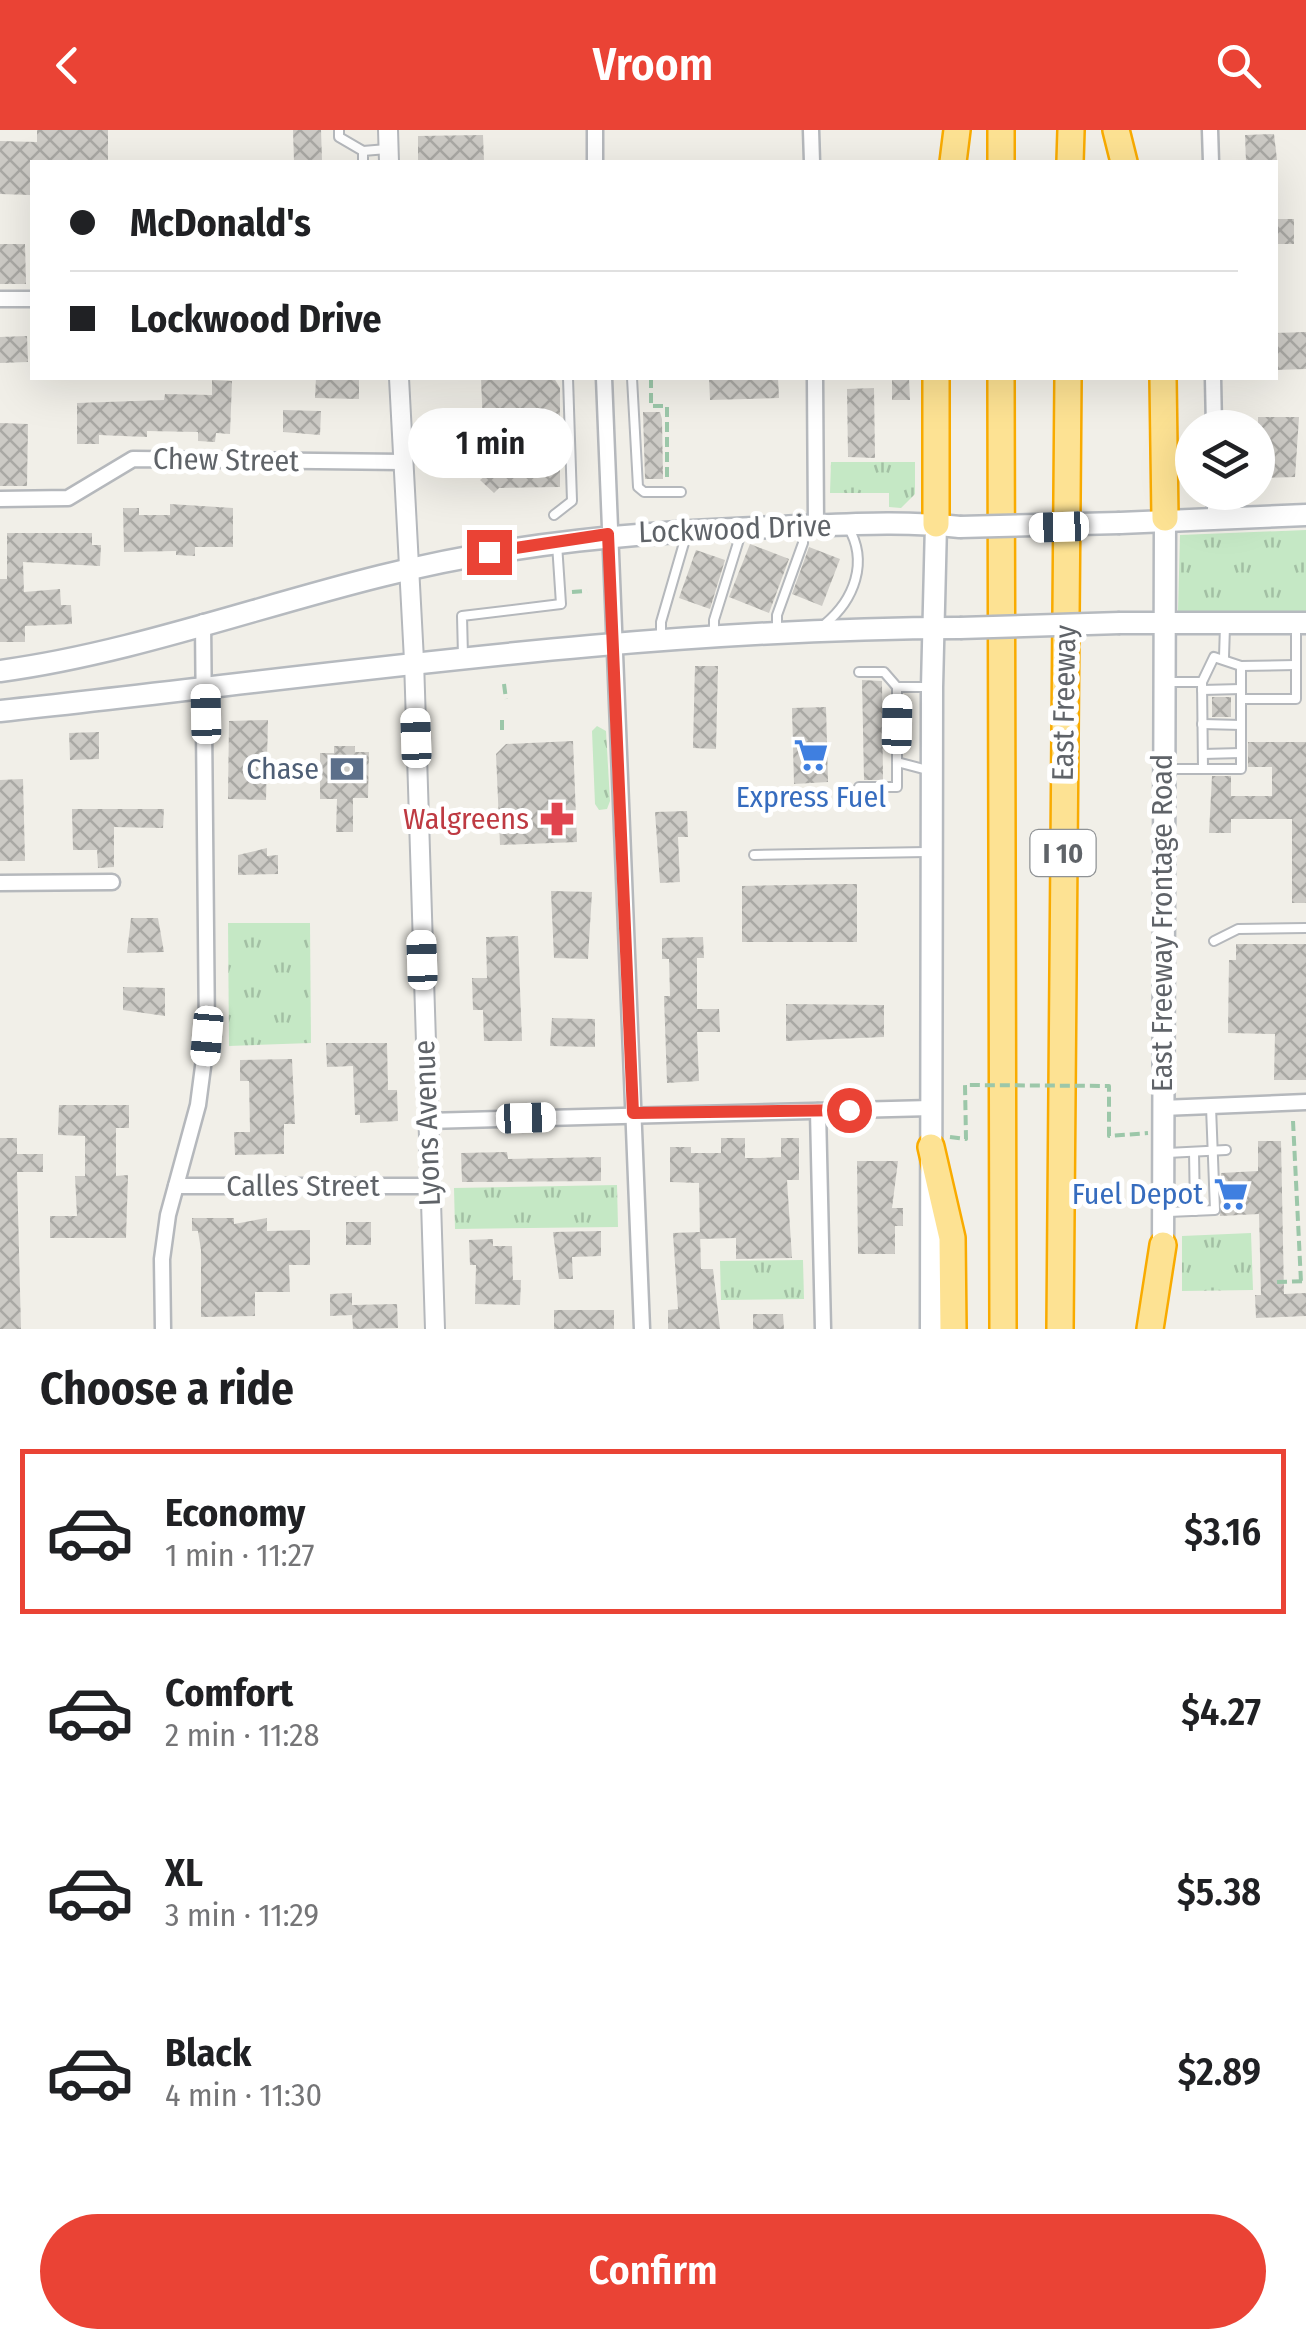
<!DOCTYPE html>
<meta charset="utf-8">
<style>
body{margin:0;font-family:"Fira Sans Condensed",sans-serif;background:#f6f6f6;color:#202124;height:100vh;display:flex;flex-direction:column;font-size:38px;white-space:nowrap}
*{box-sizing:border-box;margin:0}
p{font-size:32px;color:#757577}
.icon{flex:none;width:55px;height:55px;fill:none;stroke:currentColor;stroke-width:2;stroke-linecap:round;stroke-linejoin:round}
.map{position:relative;height:1199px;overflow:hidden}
.sheet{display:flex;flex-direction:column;background:#fff;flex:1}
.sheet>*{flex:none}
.top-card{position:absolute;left:30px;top:30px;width:1248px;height:220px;border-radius:0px;box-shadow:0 10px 40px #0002;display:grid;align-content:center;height:220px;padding:0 40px;background:#fff}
.controls{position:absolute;left:1175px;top:280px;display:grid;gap:20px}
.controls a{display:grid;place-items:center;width:100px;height:100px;border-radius:50%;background:#fff;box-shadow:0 10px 40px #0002;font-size:50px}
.end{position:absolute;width:45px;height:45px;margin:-22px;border:12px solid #ea4335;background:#fff;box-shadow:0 0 0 5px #fff}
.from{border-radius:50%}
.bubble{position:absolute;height:70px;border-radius:35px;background:#fff;box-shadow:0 10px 40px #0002;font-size:32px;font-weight:600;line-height:70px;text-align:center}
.car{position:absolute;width:30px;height:60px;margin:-30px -15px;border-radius:12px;box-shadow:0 0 8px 2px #0007;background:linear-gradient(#fff 24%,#345 0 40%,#fff 0 76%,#345 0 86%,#fff 0)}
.top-card b{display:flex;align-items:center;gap:35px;height:95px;font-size:38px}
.top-card b+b{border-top:2px solid #e0e0e0}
.top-card i{width:25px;height:25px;background:#202124}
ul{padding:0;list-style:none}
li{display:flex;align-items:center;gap:30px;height:165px;margin:0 20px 15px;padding:0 20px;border:5px solid transparent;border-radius:0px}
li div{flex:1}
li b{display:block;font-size:38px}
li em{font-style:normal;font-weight:600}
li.current{border-color:#ea4335}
li>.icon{width:90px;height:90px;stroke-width:1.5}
h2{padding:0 40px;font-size:45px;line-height:120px}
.cta{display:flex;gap:20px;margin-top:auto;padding:20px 40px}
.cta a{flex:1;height:115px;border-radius:60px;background:#ea4335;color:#fff;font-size:40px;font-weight:600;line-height:115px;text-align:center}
header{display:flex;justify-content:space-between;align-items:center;height:130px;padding:0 40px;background:#ea4335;color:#fff;font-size:45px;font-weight:600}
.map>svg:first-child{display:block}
.grass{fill:url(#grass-tufts)}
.building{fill:url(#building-cross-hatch)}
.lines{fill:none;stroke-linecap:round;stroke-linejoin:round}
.service-casing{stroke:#b5b8bc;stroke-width:12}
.minor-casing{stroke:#b5b8bc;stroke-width:19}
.tertiary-casing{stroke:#b5b8bc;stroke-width:22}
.secondary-casing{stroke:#b6babf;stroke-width:25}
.motorway-casing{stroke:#f9ab00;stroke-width:30}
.path{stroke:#9cc7a9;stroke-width:4;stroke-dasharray:10 5;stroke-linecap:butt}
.service{stroke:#fff;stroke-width:8}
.minor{stroke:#fff;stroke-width:14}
.tertiary{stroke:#fff;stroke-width:18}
.secondary{stroke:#fff;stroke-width:20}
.motorway{stroke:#fde293;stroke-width:25}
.secondary-bridge-casing{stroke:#b6babf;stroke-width:25;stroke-linecap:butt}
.path-bridge{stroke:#9cc7a9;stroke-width:4;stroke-dasharray:10 5;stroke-linecap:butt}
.secondary-bridge{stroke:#fff;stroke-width:20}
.route{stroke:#ea4335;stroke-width:12}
.labels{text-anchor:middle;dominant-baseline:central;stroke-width:10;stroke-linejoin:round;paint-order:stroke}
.shield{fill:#fff;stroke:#8f9295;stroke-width:2.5}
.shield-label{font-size:28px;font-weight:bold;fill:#5f6368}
.street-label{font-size:30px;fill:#5f6368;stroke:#fff}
.service-label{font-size:30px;fill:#4e5e75;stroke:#fff;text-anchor:end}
.shop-label{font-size:30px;fill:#366cbe;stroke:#fff}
.health-label{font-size:30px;fill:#be3a42;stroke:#fff;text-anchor:end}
</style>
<header><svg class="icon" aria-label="back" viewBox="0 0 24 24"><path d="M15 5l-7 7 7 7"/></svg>Vroom<svg class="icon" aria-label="search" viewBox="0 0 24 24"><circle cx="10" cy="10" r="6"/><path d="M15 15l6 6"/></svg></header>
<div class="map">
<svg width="1306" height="1199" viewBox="0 0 1306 1199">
<defs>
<pattern id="grass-tufts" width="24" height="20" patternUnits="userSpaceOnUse" patternTransform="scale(2.5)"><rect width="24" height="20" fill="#c5e8c5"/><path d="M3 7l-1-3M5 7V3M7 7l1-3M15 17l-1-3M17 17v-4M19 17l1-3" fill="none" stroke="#a3c0a4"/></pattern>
<pattern id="building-cross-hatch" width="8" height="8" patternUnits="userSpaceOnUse" patternTransform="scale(2.5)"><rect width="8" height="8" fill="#cccac5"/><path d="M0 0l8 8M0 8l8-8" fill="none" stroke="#a9a8a4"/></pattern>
</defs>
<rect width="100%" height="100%" fill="#f1efe8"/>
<g class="grass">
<path d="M831 332H915V364L901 378 889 377V363H830Z"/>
<path d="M1306 400V482L1178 481 1180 405Z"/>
<path d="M597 596 606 601 610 671 607 679 599 680 595 674 592 601Z"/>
<path d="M228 793H310L311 913 229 916Z"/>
<path d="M617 1055 618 1097 455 1099 454 1058Z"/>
<path d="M1251 1103 1253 1160 1182 1161V1106Z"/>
<path d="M803 1130 804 1169 721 1170 720 1131Z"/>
</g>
<g class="building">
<path d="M37 0H108V32H31L30 65 0 64V11L37 12Z"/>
<path d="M293 0H321L322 32H294Z"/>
<path d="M1274 4 1277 30 1246 31 1245 5Z"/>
<path d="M483 5 484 32H418V6Z"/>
<rect x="1275" y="89" width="19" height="25"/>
<path d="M0 114H25L26 154H0Z"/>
<path d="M1306 202V239L1275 240V203Z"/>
<path d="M27 206 28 232 0 233V207Z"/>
<path d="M316 248H359V269L315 268Z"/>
<path d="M481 248H554L560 258V357L499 358 494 363 480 350 485 346Z"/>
<path d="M709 248H778L779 268 710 270Z"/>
<path d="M909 248 910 270H892V249Z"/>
<path d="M212 250 232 251 230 304 216 303 215 312 198 311V302L147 301V307L99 305V314H77V273L164 270 165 264 212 265Z"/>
<path d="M874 258 875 328 848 327 847 259Z"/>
<path d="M283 280 321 281 320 305 283 302Z"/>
<path d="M643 282H660L662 289 663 349H645Z"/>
<path d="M1258 287H1299L1295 347 1258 348Z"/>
<path d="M0 293 28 294 27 356H0Z"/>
<path d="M170 374 233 378V417H195V426L176 425V421L124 422 123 378H139V385H170Z"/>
<path d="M7 403H92V415H101L100 436 23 432 24 462 60 459 61 475H71L72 494 25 496V512H0V449H7Z"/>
<path d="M750 414 789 429 769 483 729 467Z"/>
<path d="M809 417 840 429 822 476 792 464Z"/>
<path d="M696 420 725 430 710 479 679 468Z"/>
<path d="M695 536H718L716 619 693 618Z"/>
<path d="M862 550 882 551 883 650H864Z"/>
<rect x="1212" y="567" width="19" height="20"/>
<path d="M826 577 828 652 794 654 792 578Z"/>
<path d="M268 590 266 670 228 669 229 591Z"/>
<path d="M99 602V629L70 630 69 603Z"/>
<path d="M573 611 577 712 500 715 496 624 506 614Z"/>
<path d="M1248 612H1306V773H1292V689H1231V703H1209L1212 646H1231V666H1272V637H1248Z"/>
<path d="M334 616H355V622H369L368 668H353V702H336L337 669H320V623H334Z"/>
<path d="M23 649 25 731H0V650Z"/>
<path d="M72 679H164L163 698 114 697V737L98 738 97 720H73Z"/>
<path d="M687 681 688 707H678L680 752 660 753 655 682Z"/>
<path d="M267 718V726L278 725V744L238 745V725Z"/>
<path d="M843 754H857V812H742V756Z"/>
<path d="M551 761 592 762 588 829 554 828Z"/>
<path d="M131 788H158L164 822 127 823Z"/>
<path d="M518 806 522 911H484L483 880H473L472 848H487L486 807Z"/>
<path d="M703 807 704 828H697V879H719L720 902H697L699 951 667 953 664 866H670L669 829H662V808Z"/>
<path d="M1236 814H1306V950H1274L1275 904 1228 903 1229 830H1236Z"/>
<path d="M123 857 165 858V886L123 880Z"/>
<path d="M786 874 884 875V907L786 911Z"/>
<path d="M552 888 595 889V917L550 916Z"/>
<path d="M326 913H387L388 960H397L398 991 360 993V985H355L353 936 327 937Z"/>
<path d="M292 929 295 994H284V1024L235 1025 234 1002H250L249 951H240V930Z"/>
<path d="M59 975H129V998H116V1046L128 1045 126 1108H50V1086H77L75 1046H85V1006L58 1005Z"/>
<path d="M0 1008H17V1024H43V1042H17L21 1199H0Z"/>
<path d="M721 1008H745V1028H760L781 1027V1008H799V1050H787L792 1128 736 1129V1108L700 1109 699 1053 670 1052V1017H691V1023H721Z"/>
<path d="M1258 1011H1281L1284 1164 1306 1163V1186L1256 1188 1255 1165H1261L1259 1084 1220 1086 1221 1043 1258 1041Z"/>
<path d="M507 1022 508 1029 601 1027V1051L462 1052 461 1023Z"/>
<path d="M857 1031H898L892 1078H903V1096H895V1124H858Z"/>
<path d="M192 1088H234V1094L267 1088V1101L310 1100V1135H289L290 1162H255V1186L201 1187V1120L198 1101H192Z"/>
<rect x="346" y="1092" width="25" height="23"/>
<path d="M601 1101V1126L572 1127 573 1149H559L553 1102Z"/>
<path d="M700 1102 701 1139H713L720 1199H668V1180L678 1179 673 1103Z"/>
<path d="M493 1109V1116H512L513 1150H521L520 1175 475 1174 476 1135H470L469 1110Z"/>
<path d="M352 1163V1175L397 1174 398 1198 353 1199 352 1181V1185L330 1186V1164Z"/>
<rect x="554" y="1180" width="60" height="19"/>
<path d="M753 1184H783L784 1199H753Z"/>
</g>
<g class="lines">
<g class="service-casing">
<g id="service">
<path d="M339 0V7L363 21"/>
<path d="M363 32V21L387 19"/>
<path d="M632 248 638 357 644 362H681"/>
<path d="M554 385 572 371 568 248"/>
<path d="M825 494C854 470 869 432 848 397"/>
<path d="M777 501V485L803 413V400"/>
<path d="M714 504V490L741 403"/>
<path d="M661 508V492L686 406"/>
<path d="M463 526 462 486 561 474 557 414"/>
<path d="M1224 527 1225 496"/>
<path d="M1167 552H1202L1203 639H1169"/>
<path d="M1202 552 1214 527 1241 536 1296 535"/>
<path d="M897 557H928"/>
<path d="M1202 560 1241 559"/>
<path d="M1241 569H1296V493"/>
<path d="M1202 594 1241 595"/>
<path d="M1203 624 1241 623"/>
<path d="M897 632 931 641"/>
<path d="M1203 639H1241V536"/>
<path d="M859 657H897V557L884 542H859"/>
<path d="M754 725 927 722"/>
<path d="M1214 811 1238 799 1306 798"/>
<path d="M1194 1022 1195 1081"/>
<path d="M1167 1023 1226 1020"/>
<path d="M1168 1082 1215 1080 1211 977"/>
</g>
</g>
<g class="minor-casing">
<g id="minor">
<path d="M595 0V32"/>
<path d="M811 0 812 32"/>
<path d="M1210 0 1211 32"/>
<path d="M0 169H32"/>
<path d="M604 248 642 1199"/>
<path d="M815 248 816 396"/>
<path d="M1213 248 1214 298"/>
<path d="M1215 362V387"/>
<path d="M0 369 68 368 133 329 403 332"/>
<path d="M0 753 112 752"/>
<path d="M1162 978 1306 972"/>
<path d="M818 981 823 1199"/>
<path d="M427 991 931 978"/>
<path d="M176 1056H429"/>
<path d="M163 1199 162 1129 168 1085 198 975 207 906 203 492"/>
</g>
</g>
<g class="tertiary-casing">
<g id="tertiary">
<path d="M388 0 389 32"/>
<path d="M399 248 414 530 435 1199"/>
</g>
</g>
<g class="secondary-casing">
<g id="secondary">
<path d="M1120 393 1306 385"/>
<path d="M1120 493H1306"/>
<path d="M0 541C127 524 256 477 381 446 515 412 641 402 778 397 838 395 900 390 960 397"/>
<path d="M0 581C319 547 638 498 960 498"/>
<path d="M1163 1127 1165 388"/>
<path d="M931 1199 932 557 936 394"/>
</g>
</g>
<g class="motorway-casing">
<g id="motorway">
<path d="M1001 0V32"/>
<path d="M1116 0 1124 32"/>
<path d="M953 32 957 0"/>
<path d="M1070 32 1071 0"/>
<path d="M936 248V394"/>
<path d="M1001 248 1003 1199"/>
<path d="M1163 248 1165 388"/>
<path d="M931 1017 952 1108 953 1199"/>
<path d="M1060 1199 1068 248"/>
<path d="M1150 1199 1163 1115"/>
</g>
</g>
<g class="path">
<path d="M651 248V276H667V351"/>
<path d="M1192 362V361"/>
<path d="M572 462 587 461"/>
<path d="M504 554 506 569"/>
<path d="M502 590V604"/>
<path d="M1293 991 1301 1152"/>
<path d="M1277 1152 1306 1151"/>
</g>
<use href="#service" class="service"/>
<use href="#minor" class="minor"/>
<use href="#tertiary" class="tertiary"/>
<use href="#secondary" class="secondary"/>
<use href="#motorway" class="motorway"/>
<g class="secondary-bridge-casing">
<g id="secondary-bridge">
<path d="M960 397 1120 393"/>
<path d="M960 498 1120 493"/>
</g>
</g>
<path class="path-bridge" d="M950 1007 966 1009 965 955 1109 956V1006L1148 1003"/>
<use href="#secondary-bridge" class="secondary-bridge"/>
</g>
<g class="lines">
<path class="route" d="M489 422 608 404 633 983 849 980"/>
</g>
<defs>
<g id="supermarket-bare" transform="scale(2.7)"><path d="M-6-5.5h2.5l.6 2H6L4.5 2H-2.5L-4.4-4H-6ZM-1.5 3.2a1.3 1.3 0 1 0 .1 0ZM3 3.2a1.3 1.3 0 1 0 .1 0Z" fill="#3f7fe0" stroke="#fff" stroke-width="2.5" paint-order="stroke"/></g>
<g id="bank-bare" transform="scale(2.7)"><path d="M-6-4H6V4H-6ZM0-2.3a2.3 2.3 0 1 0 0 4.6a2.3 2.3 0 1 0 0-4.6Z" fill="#5c6f8a" stroke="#fff" stroke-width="2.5" paint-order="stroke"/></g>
<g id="pharmacy-bare" transform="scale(2.7)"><path d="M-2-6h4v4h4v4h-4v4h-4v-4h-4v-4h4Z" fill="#e0444e" stroke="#fff" stroke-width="2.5" paint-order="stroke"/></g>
</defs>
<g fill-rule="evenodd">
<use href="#supermarket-bare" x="811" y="625"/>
<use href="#bank-bare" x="347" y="639"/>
<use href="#pharmacy-bare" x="557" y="689"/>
<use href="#supermarket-bare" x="1231" y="1064"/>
</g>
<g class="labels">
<rect class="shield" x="1030.5" y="700" width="65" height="46" rx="8"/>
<g class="shield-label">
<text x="1063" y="723">I 10</text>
</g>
<g class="street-label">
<text transform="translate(226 330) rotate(1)">Chew Street</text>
<text transform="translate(735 399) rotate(-2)">Lockwood Drive</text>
<text transform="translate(1064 573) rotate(-89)">East Freeway</text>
<text transform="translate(1162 793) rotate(-90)">East Freeway Frontage Road</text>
<text transform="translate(427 993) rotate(-92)">Lyons Avenue</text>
<text x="303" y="1056">Calles Street</text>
</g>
<g class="service-label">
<text x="319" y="639">Chase</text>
</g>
<g class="shop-label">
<text x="811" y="667">Express Fuel</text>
<text x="1203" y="1064" text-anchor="end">Fuel Depot</text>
</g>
<g class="health-label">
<text x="529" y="689">Walgreens</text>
</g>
</g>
</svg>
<div class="controls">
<a><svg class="icon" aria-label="layers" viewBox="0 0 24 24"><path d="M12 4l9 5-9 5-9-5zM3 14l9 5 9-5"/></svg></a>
</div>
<i class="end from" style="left:849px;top:980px"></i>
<i class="end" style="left:489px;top:422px"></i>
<div class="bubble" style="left:408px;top:278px;width:165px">1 min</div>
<i class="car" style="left:1059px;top:397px;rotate:268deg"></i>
<i class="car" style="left:206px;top:584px;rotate:359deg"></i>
<i class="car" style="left:897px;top:594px;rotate:1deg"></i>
<i class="car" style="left:416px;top:608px;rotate:358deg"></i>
<i class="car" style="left:422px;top:830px;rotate:358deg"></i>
<i class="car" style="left:207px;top:906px;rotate:185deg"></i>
<i class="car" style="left:526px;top:988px;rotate:88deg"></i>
<div class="top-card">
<b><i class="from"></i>McDonald's</b>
<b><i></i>Lockwood Drive</b>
</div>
</div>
<section class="sheet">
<h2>Choose a ride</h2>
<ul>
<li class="current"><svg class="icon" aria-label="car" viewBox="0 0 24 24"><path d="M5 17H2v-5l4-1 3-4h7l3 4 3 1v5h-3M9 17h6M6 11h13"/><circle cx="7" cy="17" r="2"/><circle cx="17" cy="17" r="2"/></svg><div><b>Economy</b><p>1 min · 11:27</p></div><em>$3.16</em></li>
<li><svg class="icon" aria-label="car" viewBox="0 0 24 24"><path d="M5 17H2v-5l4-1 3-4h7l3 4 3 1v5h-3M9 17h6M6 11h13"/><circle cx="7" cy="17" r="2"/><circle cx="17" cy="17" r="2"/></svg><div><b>Comfort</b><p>2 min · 11:28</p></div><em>$4.27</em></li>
<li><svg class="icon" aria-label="car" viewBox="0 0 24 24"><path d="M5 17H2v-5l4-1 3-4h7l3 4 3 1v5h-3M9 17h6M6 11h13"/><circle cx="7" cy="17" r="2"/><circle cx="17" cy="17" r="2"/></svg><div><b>XL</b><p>3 min · 11:29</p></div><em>$5.38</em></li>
<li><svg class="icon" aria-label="car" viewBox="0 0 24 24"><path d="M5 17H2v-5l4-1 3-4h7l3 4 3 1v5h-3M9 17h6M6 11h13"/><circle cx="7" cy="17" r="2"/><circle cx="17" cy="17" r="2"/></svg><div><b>Black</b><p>4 min · 11:30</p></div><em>$2.89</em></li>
</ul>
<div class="cta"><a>Confirm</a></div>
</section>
